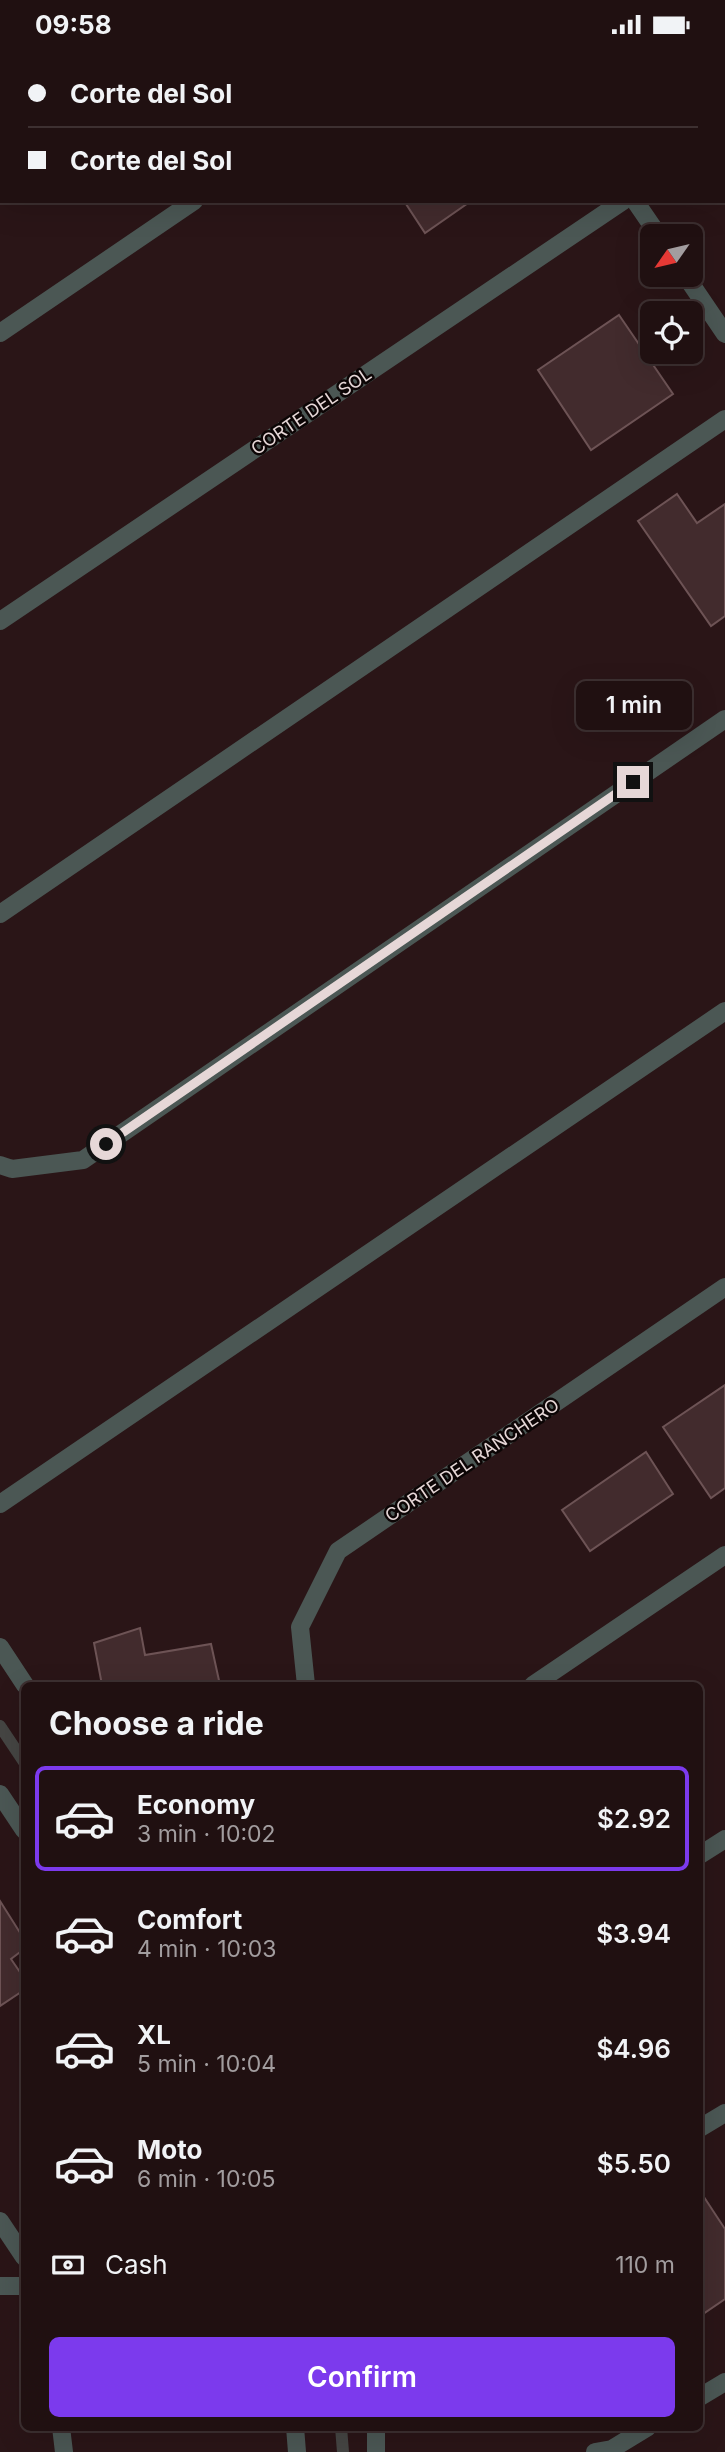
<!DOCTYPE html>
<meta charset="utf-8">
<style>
body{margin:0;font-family:Inter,sans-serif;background:#28191a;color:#f1f3f6;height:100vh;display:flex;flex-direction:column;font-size:26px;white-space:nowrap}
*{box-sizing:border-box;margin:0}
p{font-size:23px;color:#a29d9f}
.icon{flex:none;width:38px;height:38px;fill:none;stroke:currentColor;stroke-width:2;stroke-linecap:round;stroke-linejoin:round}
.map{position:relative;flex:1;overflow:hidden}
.side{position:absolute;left:21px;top:1633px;width:682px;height:749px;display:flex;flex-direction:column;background:#201011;border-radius:10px;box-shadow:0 7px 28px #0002,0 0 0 2px #3d3031}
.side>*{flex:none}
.banner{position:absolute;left:0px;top:0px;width:726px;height:154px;box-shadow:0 7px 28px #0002,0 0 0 2px #3d3031;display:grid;align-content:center;height:154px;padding:0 28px;background:#201011}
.needle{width:46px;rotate:236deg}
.tools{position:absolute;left:640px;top:175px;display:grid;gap:14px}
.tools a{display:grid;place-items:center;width:63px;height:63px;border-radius:10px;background:#201011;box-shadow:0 7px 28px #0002,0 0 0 2px #3d3031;font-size:35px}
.end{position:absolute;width:32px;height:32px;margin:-16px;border:9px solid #e6d7d7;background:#111;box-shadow:0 0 0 4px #111}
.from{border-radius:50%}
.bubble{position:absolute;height:49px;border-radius:10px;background:#201011;box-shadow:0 7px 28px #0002,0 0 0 2px #3d3031;font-size:23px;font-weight:600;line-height:49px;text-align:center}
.banner b{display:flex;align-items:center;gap:24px;height:66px;font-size:26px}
.banner b+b{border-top:2px solid #3d3031}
.banner i{width:18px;height:18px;background:#f1f3f6}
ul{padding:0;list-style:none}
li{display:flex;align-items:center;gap:21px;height:105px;margin:0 14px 10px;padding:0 14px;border:4px solid transparent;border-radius:10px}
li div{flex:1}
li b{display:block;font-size:26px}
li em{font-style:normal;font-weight:600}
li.selected{border-color:#7c3aed}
li>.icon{width:63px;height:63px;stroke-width:1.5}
h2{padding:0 28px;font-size:32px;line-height:84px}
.pay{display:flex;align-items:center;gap:18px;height:77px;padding:0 28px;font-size:26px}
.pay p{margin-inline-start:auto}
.action{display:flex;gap:14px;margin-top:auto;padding:14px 28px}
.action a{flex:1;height:80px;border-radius:10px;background:#7c3aed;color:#fff;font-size:28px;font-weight:600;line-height:80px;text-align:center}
.status{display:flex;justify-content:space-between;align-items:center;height:49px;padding:0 35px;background:#201011;direction:ltr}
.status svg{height:19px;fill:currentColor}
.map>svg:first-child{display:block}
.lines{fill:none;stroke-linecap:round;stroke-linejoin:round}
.stream{stroke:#454543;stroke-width:12}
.building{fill:#422b2d;stroke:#6d5355;stroke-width:2}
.minor{stroke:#4b5754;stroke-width:18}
.route{stroke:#e6d7d7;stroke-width:9}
.labels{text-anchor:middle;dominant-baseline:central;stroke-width:5;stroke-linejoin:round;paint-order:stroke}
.street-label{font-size:18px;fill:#e6d7d7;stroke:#0c0505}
</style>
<div class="status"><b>09:58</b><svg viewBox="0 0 49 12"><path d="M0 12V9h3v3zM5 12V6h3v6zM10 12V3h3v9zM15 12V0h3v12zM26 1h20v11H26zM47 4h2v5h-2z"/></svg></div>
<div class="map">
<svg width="725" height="2403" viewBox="0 0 725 2403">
<rect width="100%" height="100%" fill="#2a1517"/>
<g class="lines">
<g class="stream">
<path d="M0 1677 24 1713"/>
<path d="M341 2378 343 2403"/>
</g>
</g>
<g class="building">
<path d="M404 152H471L425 184Z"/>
<path d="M619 266 673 345 591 401 538 321Z"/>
<path d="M677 445 697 474 725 455V567L711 577 638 472Z"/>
<path d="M725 1336V1439L711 1449 663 1378Z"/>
<path d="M646 1403 673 1445 590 1502 562 1461Z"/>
<path d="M140 1579 145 1606 211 1595 220 1636H102L94 1594Z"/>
<path d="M0 1852 24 1890V1900L11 1910 24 1929V1941L0 1957Z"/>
<path d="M700 2142 725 2180V2250L700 2267Z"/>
</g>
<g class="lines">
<g class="minor">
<path d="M532 0 533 2"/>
<path d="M415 2 418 0"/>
<path d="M724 83H725"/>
<path d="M635 152 659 187"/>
<path d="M685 226 725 285"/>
<path d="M0 284 194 152"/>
<path d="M0 572 623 152"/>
<path d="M0 865 725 370"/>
<path d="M0 1116 12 1120 83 1111 725 670"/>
<path d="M0 1455 725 962"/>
<path d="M0 1598 25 1636"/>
<path d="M306 1636 300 1578 338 1502 725 1238"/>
<path d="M533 1636 725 1506"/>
<path d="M0 1745 24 1781"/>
<path d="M700 1806 725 1790"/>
<path d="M700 2079 725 2064"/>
<path d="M0 2172 24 2208"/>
<path d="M0 2237H24"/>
<path d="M700 2348 725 2333"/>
<path d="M61 2378 64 2403"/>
<path d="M295 2378 297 2403"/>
<path d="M376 2378V2403"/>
<path d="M595 2403 612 2400 648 2378"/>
</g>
</g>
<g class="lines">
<path class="route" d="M106 1095 633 733"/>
</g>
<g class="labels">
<g class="street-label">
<text transform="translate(311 362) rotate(-34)">CORTE DEL SOL</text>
<text transform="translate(472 1411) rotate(-34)">CORTE DEL RANCHERO</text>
</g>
</g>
</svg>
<div class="tools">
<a><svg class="needle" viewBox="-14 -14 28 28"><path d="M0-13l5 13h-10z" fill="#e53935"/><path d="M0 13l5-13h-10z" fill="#a29d9f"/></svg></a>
<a><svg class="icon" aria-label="locate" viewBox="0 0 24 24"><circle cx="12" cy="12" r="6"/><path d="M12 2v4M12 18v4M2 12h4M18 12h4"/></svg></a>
</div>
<i class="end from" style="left:106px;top:1095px"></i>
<i class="end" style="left:633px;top:733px"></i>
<div class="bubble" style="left:576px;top:632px;width:116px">1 min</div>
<div class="banner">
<b><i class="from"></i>Corte del Sol</b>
<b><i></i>Corte del Sol</b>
</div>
<section class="side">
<h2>Choose a ride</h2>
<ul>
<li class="selected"><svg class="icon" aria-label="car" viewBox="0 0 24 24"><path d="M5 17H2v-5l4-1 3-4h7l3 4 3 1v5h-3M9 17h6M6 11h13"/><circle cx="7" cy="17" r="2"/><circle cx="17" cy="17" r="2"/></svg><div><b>Economy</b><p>3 min · 10:02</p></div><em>$2.92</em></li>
<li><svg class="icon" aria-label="car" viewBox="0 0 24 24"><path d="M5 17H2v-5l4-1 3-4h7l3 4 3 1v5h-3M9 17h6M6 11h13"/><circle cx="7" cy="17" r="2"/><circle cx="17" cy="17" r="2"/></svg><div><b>Comfort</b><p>4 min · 10:03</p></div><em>$3.94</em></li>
<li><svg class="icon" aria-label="car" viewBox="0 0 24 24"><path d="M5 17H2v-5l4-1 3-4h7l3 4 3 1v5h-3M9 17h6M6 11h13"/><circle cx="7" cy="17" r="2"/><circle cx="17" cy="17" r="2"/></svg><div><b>XL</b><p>5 min · 10:04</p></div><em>$4.96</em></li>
<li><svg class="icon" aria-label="car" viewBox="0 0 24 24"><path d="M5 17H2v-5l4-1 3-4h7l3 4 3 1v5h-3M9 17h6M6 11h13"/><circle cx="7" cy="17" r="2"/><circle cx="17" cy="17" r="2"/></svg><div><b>Moto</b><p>6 min · 10:05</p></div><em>$5.50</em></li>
</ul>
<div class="pay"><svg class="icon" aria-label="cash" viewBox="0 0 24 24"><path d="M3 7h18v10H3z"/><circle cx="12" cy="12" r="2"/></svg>Cash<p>110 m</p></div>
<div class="action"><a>Confirm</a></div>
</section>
</div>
